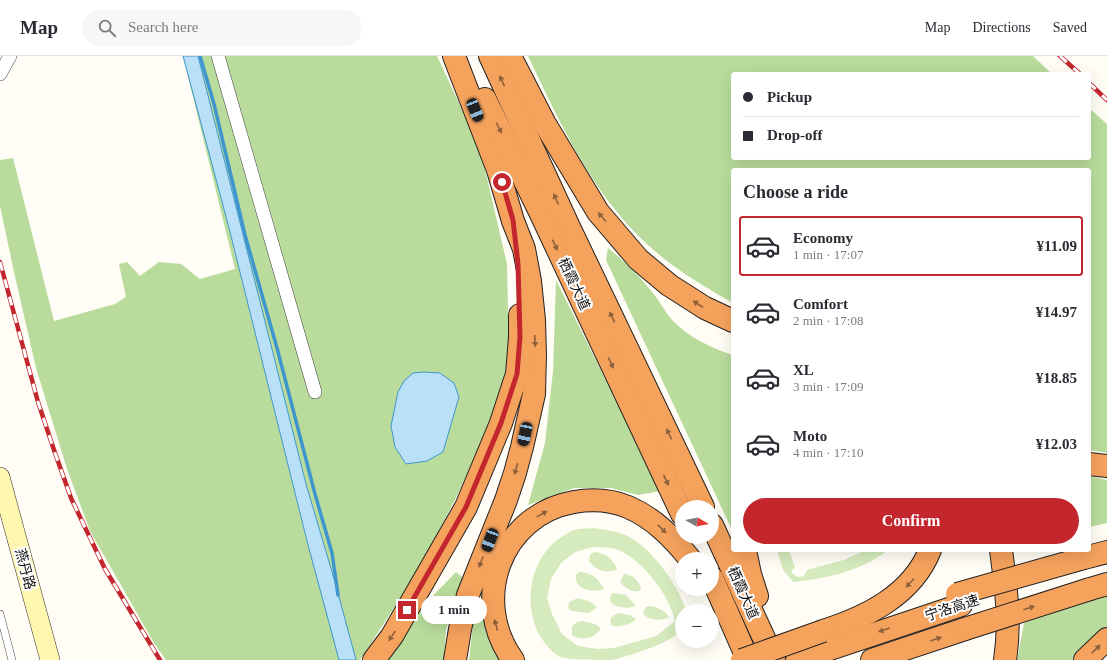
<!DOCTYPE html>
<meta charset="utf-8">
<style>
body{margin:0;font-family:"Times New Roman","Noto Sans SC",serif;background:#f7f7f7;color:#2b2b33;height:100vh;display:flex;flex-direction:column;font-size:15px;white-space:nowrap}
*{box-sizing:border-box;margin:0}
p{font-size:13px;color:#7c7c81}
.icon{flex:none;width:22px;height:22px;fill:none;stroke:currentColor;stroke-width:2;stroke-linecap:round;stroke-linejoin:round}
.map{position:relative;flex:1;overflow:hidden}
.panel{position:absolute;left:731px;top:112px;width:360px;height:384px;display:flex;flex-direction:column;background:#fff;border-radius:4px;box-shadow:0 4px 16px #0002}
.panel>*{flex:none}
.banner{position:absolute;left:731px;top:16px;width:360px;height:88px;border-radius:4px;box-shadow:0 4px 16px #0002;display:grid;align-content:center;height:88px;padding:0 12px;background:#fff}
.needle{width:26px;rotate:99deg}
.fabs{position:absolute;left:675px;top:444px;display:grid;gap:8px}
.fabs a{display:grid;place-items:center;width:44px;height:44px;border-radius:50%;background:#fff;box-shadow:0 4px 16px #0002;font-size:20px}
.end{position:absolute;width:18px;height:18px;margin:-9px;border:5px solid #c4262e;background:#fff;box-shadow:0 0 0 2px #fff}
.from{border-radius:50%}
.bubble{position:absolute;height:28px;border-radius:14px;background:#fff;box-shadow:0 4px 16px #0002;font-size:13px;font-weight:800;line-height:28px;text-align:center}
.car{position:absolute;width:12px;height:24px;margin:-12px -6px;border-radius:5px;box-shadow:0 0 3px 1px #0007;background:linear-gradient(#222 24%,#8ab4d8 0 40%,#222 0 76%,#8ab4d8 0 86%,#222 0)}
.banner b{display:flex;align-items:center;gap:14px;height:38px;font-size:15px}
.banner b+b{border-top:1px solid #e1e1e2}
.banner i{width:10px;height:10px;background:#2b2b33}
ul{padding:0;list-style:none}
li{display:flex;align-items:center;gap:12px;height:60px;margin:0 8px 6px;padding:0 4px;border:2px solid transparent;border-radius:4px}
li div{flex:1}
li b{display:block;font-size:15px}
li em{font-style:normal;font-weight:800}
li.on{border-color:#c4262e}
li>.icon{width:36px;height:36px;stroke-width:1.5}
h2{padding:0 12px;font-size:18px;line-height:48px}
.action{display:flex;gap:8px;margin-top:auto;padding:8px 12px}
.action a{flex:1;height:46px;border-radius:24px;background:#c4262e;color:#fff;font-size:16px;font-weight:800;line-height:46px;text-align:center}
header{display:flex;align-items:center;gap:24px;box-sizing:border-box;height:56px;padding:0 20px;background:#fff;border-bottom:1px solid #e1e1e2}
header strong{font-size:19px}
nav{display:flex;gap:22px;margin-inline-start:auto;font-size:14px}
.search{width:280px;height:36px;background:#f7f7f7;display:flex;align-items:center;gap:10px;box-sizing:border-box;padding:0 14px;border-radius:22px;color:#7c7c81;font-size:15px}
.map>svg:first-child{display:block}
.green{fill:#d5ebbd;fill-rule:evenodd}
.forest{fill:#b9dc9c}
.water{fill:#b9e0f7;stroke:#3f96cf}
.lines{fill:none;stroke-linecap:round;stroke-linejoin:round}
.stream{stroke:#3f96cf;stroke-width:3.5}
.lane-casing{stroke:#444;stroke-width:8}
.street-casing{stroke:#444;stroke-width:14}
.secondary-casing{stroke:#333;stroke-width:20}
.highway-casing{stroke:#222;stroke-width:24}
.lane{stroke:#fff;stroke-width:7}
.street{stroke:#fff;stroke-width:13}
.secondary{stroke:#fff6b0;stroke-width:19}
.highway{stroke:#f5a25d;stroke-width:22}
.rail-casing{stroke:#c4262e;stroke-width:4.5}
.rail{stroke:#fff;stroke-width:3;stroke-dasharray:9;stroke-linecap:butt}
.highway-bridge-casing{stroke:#222;stroke-width:24;stroke-linecap:butt}
.highway-bridge{stroke:#f5a25d;stroke-width:22}
.oneway{fill:#8e613b}
.route{stroke:#c4262e;stroke-width:5}
.labels{text-anchor:middle;dominant-baseline:central;stroke-width:4;stroke-linejoin:round;paint-order:stroke}
.street-label{font-size:14px;fill:#111;stroke:#fff}
</style>
<header>
<strong>Map</strong>
<div class="search"><svg class="icon" aria-label="search" viewBox="0 0 24 24"><circle cx="10" cy="10" r="6"/><path d="M15 15l6 6"/></svg>Search here</div>
<nav><a>Map</a><a>Directions</a><a>Saved</a></nav>
</header>
<div class="map">
<svg width="1107" height="604" viewBox="0 0 1107 604">
<rect width="100%" height="100%" fill="#fffdf5"/>
<g class="green">
<path d="M592 472C604 473 615 475 625 479 651 490 677 528 686 554L682 555V574C669 587 647 593 630 599 624 600 618 603 612 604 602 604 570 604 561 601 552 597 545 588 540 580 522 547 530 500 563 480 567 478 570 475 574 474 579 472 587 473 592 472ZM593 491C602 491 610 491 618 494 643 504 669 539 675 565L656 580 614 592 598 593 578 590 562 578 552 558 547 542 551 523 561 507 575 496Z"/>
<path d="M777 494H789L795 512 792 514V517L798 521 804 520 807 514 844 504 866 494H888C860 516 827 522 793 526L783 514Z"/>
<path d="M594 496C605 497 614 503 617 514 605 517 596 515 589 505L590 498Z"/>
<path d="M579 516C591 516 599 523 604 533 593 537 574 534 576 519Z"/>
<path d="M624 518C632 518 640 525 641 534 634 538 625 532 620 526Z"/>
<path d="M614 537 626 539 636 550C629 553 620 552 612 548L610 544 611 538Z"/>
<path d="M578 542 589 545 597 551 589 557 571 555 568 552 569 546Z"/>
<path d="M648 550C656 550 664 554 669 561 661 565 650 565 643 558L645 552Z"/>
<path d="M620 557 630 559 636 563C630 569 621 571 612 570 608 562 612 559 620 557Z"/>
<path d="M582 565 595 568 601 572C596 582 581 586 572 579V570L577 566Z"/>
</g>
<g class="forest">
<path d="M183 0H437L480 92 507 208 509 305 494 359 456 442 416 518 360 604H166L154 587 90 475 67 413 36 312 14 216 0 150V104L13 102 54 265 115 248 126 241 119 208 127 206 140 220 159 206 181 208 200 223 235 213Z"/>
<path d="M528 0H1033L1052 18H733V102H1089V52L1107 68V397L1089 394V114H733V247C703 230 673 212 648 189 592 138 560 67 528 0Z"/>
<path d="M608 192C626 207 642 222 656 241 661 248 666 257 672 264 688 281 711 292 733 299L732 474 606 204Z"/>
<path d="M556 224 661 435 638 439 611 432H574L528 449 545 387 553 315Z"/>
<path d="M1089 420 1107 424V467L1089 471Z"/>
<path d="M456 516 463 522 446 574 444 604H388L425 548Z"/>
<path d="M1107 536V570L1072 604H1017L1024 567Z"/>
<path d="M482 537 488 538 503 604H469L473 567Z"/>
</g>
<g class="water">
<path d="M183 0H198L306 428 335 526 356 604H339L308 489 229 172Z"/>
<path d="M423 316 440 317 454 327 459 341 443 396 427 405 406 408 395 391 391 370 398 336 404 325 413 317Z"/>
</g>
<g class="lines">
<path class="stream" d="M200 0 214 48 245 179 277 292 315 438 332 497 338 539"/>
<g class="lane-casing">
<path id="lane" d="M0 558 12 604"/>
</g>
<g class="street-casing">
<g id="street">
<path d="M218 0 315 336"/>
<path d="M0 18 10 0"/>
</g>
</g>
<g class="secondary-casing">
<path id="secondary" d="M0 421 50 604"/>
</g>
<g class="highway-casing">
<g id="highway">
<path d="M454 0 498 114 513 165 524 193 530 225 534 264 535 299 534 338 522 391 515 417 506 444 468 539 460 573 455 604"/>
<path d="M490 0 569 171 703 451"/>
<path d="M510 0 545 68 598 156 638 203 669 229 705 252 733 265"/>
<path d="M485 43 540 156 682 458"/>
<path d="M1089 408 1107 410"/>
<path d="M712 469 774 604"/>
<path d="M745 494 750 518 757 540"/>
<path d="M1001 494C1006 532 1011 566 1005 604"/>
<path d="M1084 502 1107 496"/>
<path d="M712 522 748 604"/>
<path d="M1090 533 1107 528"/>
<path d="M823 575C867 561 912 539 930 494"/>
<path d="M374 604 392 580 466 451 501 367 517 318 520 281V259"/>
<path d="M513 604C470 545 500 459 574 446 592 443 611 444 628 451 654 462 673 482 690 503"/>
<path d="M797 604 961 549"/>
<path d="M872 604 965 573"/>
<path d="M1085 604 1107 583"/>
</g>
</g>
<use href="#lane" class="lane"/>
<use href="#street" class="street"/>
<use href="#secondary" class="secondary"/>
<use href="#highway" class="highway"/>
<g class="rail-casing">
<g id="rail">
<path d="M1060 0 1080 18"/>
<path d="M1089 27 1107 44"/>
<path d="M0 206 38 346 54 394 71 442 105 513 160 604"/>
</g>
</g>
<use href="#rail" class="rail"/>
<g class="highway-bridge-casing">
<g id="highway-bridge">
<path d="M957 538 1084 502"/>
<path d="M965 573 1090 533"/>
<path d="M742 604 823 575"/>
</g>
</g>
<use href="#highway-bridge" class="highway-bridge"/>
</g>
<defs><path id="oneway-solid" d="M-6-.8H1V-3.2L6.5 0L1 3.2V.8H-6Z"/></defs>
<g class="oneway">
<use href="#oneway-solid" transform="translate(502 25) rotate(-115)"/>
<use href="#oneway-solid" transform="translate(499 72) rotate(64)"/>
<use href="#oneway-solid" transform="translate(556 143) rotate(-114)"/>
<use href="#oneway-solid" transform="translate(602 161) rotate(-131)"/>
<use href="#oneway-solid" transform="translate(555 189) rotate(65)"/>
<use href="#oneway-solid" transform="translate(698 248) rotate(-147)"/>
<use href="#oneway-solid" transform="translate(612 261) rotate(-116)"/>
<use href="#oneway-solid" transform="translate(535 285) rotate(88)"/>
<use href="#oneway-solid" transform="translate(611 307) rotate(65)"/>
<use href="#oneway-solid" transform="translate(669 378) rotate(-115)"/>
<use href="#oneway-solid" transform="translate(516 413) rotate(106)"/>
<use href="#oneway-solid" transform="translate(666 424) rotate(65)"/>
<use href="#oneway-solid" transform="translate(542 458) rotate(-29)"/>
<use href="#oneway-solid" transform="translate(662 473) rotate(44)"/>
<use href="#oneway-solid" transform="translate(481 506) rotate(111)"/>
<use href="#oneway-solid" transform="translate(910 527) rotate(132)"/>
<use href="#oneway-solid" transform="translate(1029 552) rotate(-18)"/>
<use href="#oneway-solid" transform="translate(496 569) rotate(-105)"/>
<use href="#oneway-solid" transform="translate(884 574) rotate(161)"/>
<use href="#oneway-solid" transform="translate(392 580) rotate(123)"/>
<use href="#oneway-solid" transform="translate(936 583) rotate(-19)"/>
<use href="#oneway-solid" transform="translate(1096 593) rotate(-43)"/>
</g>
<g class="lines">
<path class="route" d="M407 554 466 451 501 367 517 318 520 281 518 208 513 164 502 126"/>
</g>
<g class="labels">
<g class="street-label">
<text transform="translate(574 228) rotate(65)">栖霞大道</text>
<text transform="translate(25 513) rotate(75)">燕丹路</text>
<text transform="translate(743 537) rotate(66)">栖霞大道</text>
<text transform="translate(952 552) rotate(-18)">宁洛高速</text>
</g>
</g>
</svg>
<div class="fabs">
<a><svg class="needle" viewBox="-14 -14 28 28"><path d="M0-13l5 13h-10z" fill="#e53935"/><path d="M0 13l5-13h-10z" fill="#7c7c81"/></svg></a>
<a>+</a>
<a>−</a>
</div>
<i class="end from" style="left:502px;top:126px"></i>
<i class="end" style="left:407px;top:554px"></i>
<div class="bubble" style="left:421px;top:540px;width:66px">1 min</div>
<i class="car" style="left:475px;top:54px;rotate:158deg"></i>
<i class="car" style="left:525px;top:378px;rotate:192deg"></i>
<i class="car" style="left:490px;top:484px;rotate:201deg"></i>
<div class="banner">
<b><i class="from"></i>Pickup</b>
<b><i></i>Drop-off</b>
</div>
<section class="panel">
<h2>Choose a ride</h2>
<ul>
<li class="on"><svg class="icon" aria-label="car" viewBox="0 0 24 24"><path d="M5 17H2v-5l4-1 3-4h7l3 4 3 1v5h-3M9 17h6M6 11h13"/><circle cx="7" cy="17" r="2"/><circle cx="17" cy="17" r="2"/></svg><div><b>Economy</b><p>1 min · 17:07</p></div><em>¥11.09</em></li>
<li><svg class="icon" aria-label="car" viewBox="0 0 24 24"><path d="M5 17H2v-5l4-1 3-4h7l3 4 3 1v5h-3M9 17h6M6 11h13"/><circle cx="7" cy="17" r="2"/><circle cx="17" cy="17" r="2"/></svg><div><b>Comfort</b><p>2 min · 17:08</p></div><em>¥14.97</em></li>
<li><svg class="icon" aria-label="car" viewBox="0 0 24 24"><path d="M5 17H2v-5l4-1 3-4h7l3 4 3 1v5h-3M9 17h6M6 11h13"/><circle cx="7" cy="17" r="2"/><circle cx="17" cy="17" r="2"/></svg><div><b>XL</b><p>3 min · 17:09</p></div><em>¥18.85</em></li>
<li><svg class="icon" aria-label="car" viewBox="0 0 24 24"><path d="M5 17H2v-5l4-1 3-4h7l3 4 3 1v5h-3M9 17h6M6 11h13"/><circle cx="7" cy="17" r="2"/><circle cx="17" cy="17" r="2"/></svg><div><b>Moto</b><p>4 min · 17:10</p></div><em>¥12.03</em></li>
</ul>
<div class="action"><a>Confirm</a></div>
</section>
</div>
